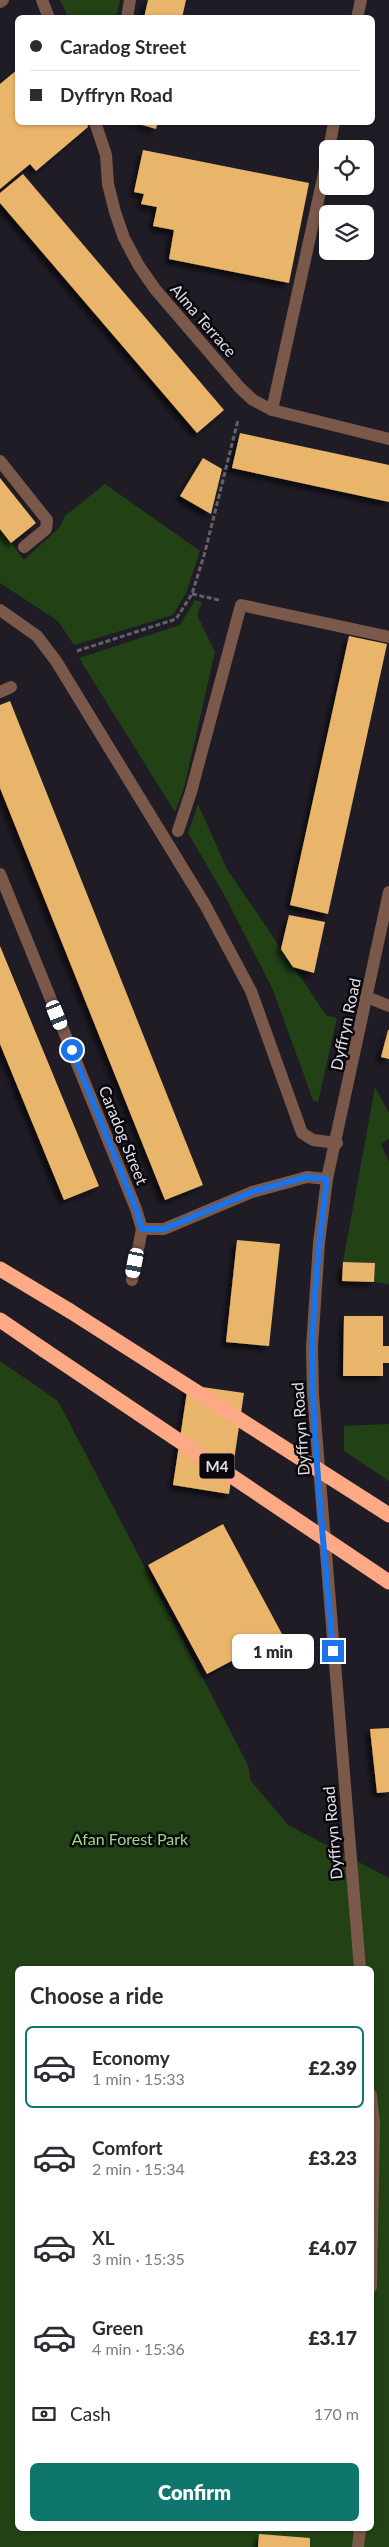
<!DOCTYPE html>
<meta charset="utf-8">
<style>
body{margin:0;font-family:Lato,sans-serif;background:#f2f2f3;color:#2b2b33;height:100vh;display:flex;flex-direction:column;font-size:19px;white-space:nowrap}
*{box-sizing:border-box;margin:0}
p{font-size:16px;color:#7c7c81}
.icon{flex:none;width:28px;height:28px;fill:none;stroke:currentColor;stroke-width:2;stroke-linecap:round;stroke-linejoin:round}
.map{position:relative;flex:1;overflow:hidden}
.details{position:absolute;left:15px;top:1966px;width:359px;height:565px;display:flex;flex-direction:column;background:#fff;border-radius:8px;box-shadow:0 1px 4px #0004}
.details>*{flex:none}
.guide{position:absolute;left:15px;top:15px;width:360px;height:110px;border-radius:8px;box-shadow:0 1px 4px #0004;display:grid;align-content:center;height:110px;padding:0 15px;background:#fff}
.tools{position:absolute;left:319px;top:140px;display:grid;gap:10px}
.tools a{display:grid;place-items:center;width:55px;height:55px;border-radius:8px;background:#fff;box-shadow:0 1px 4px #0004;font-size:25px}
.end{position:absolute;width:22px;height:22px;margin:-11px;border:6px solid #1a73e8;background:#fff;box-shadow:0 0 0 2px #fff}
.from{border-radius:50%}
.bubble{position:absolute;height:35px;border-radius:8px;background:#fff;box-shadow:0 1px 4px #0004;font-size:16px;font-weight:800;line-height:35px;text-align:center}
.car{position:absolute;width:15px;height:30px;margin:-15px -8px;border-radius:6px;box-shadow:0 0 4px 1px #0007;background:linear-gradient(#fff 24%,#345 0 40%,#fff 0 76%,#345 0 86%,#fff 0)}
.guide b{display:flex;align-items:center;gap:18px;height:48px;font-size:19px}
.guide b+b{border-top:1px solid #e1e1e2}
.guide i{width:12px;height:12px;background:#2b2b33}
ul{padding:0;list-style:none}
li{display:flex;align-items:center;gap:15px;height:82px;margin:0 10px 8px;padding:0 5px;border:2px solid transparent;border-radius:8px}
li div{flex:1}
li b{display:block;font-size:19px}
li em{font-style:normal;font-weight:800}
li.current{border-color:#0f766e}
li>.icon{width:45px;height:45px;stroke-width:1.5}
h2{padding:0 15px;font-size:22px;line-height:60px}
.pay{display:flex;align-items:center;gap:12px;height:55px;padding:0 15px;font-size:19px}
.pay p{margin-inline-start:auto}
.button{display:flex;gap:10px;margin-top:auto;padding:10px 15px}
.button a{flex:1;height:58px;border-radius:8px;background:#0f766e;color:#fff;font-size:20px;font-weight:800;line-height:58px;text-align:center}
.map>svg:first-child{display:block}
.green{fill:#224215;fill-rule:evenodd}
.building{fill:#e9b56a;filter:url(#shadow)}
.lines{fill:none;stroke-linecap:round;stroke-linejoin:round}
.path{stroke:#636169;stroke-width:3;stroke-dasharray:5 2.5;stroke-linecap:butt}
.minor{stroke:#7a584a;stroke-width:12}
.highway{stroke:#fda985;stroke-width:15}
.highway-bridge{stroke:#fda985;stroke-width:15}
.route{stroke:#1a73e8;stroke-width:6}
.labels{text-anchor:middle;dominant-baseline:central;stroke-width:5;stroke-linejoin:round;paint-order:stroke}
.shield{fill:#09070b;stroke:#a09ea4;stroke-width:1}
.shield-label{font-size:15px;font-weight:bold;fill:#e1dfe6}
.street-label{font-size:16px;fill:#e1dfe6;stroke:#09070b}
.park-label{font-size:16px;fill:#98db7f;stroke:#09070b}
</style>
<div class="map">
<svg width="389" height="2547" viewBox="0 0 389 2547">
<defs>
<filter id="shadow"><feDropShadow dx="-4.5" dy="4.5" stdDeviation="2.5" flood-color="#0009"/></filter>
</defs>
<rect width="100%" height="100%" fill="#1f1c26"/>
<g class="green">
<path d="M60 0H120L116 18 68 17Z"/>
<path d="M105 484 200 551 186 593 173 615 74 645 58 621 0 583V529L24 560 59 528 65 516Z"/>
<path d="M195 600 202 602 197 615 215 652 184 788 175 812 79 658 180 625Z"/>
<path d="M198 804 227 869 326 1015 337 1018 318 1102 313 1100 273 990 226 898 188 833Z"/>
<path d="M375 1087 389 1113V1139L381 1144 389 1162V1284L374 1282 375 1263 343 1262Z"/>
<path d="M0 1361 58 1401 248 1765 251 1781 288 1825 389 1878V2547H0ZM18 1969H371V2529H18Z"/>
<path d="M389 1424V1481L344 1451V1426Z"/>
</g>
<g class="building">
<path d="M148 0H186L182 18H144Z"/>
<path d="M18 69V122H87L88 127 36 171 30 164 0 189V84Z"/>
<path d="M132 122H158L156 129Z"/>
<path d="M143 150 309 183 289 283 169 259 174 230 153 226 157 207 141 204 144 194 134 192Z"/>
<path d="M23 174 224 410 197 433 0 203V193Z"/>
<path d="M240 433 389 465V502L232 468Z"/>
<path d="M203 458 222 469 211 514 180 496Z"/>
<path d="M0 478 36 523 11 543 0 529Z"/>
<path d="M349 636 387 644 328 914 290 905Z"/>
<path d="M10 701 203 1185 165 1200 0 788V705Z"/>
<path d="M289 915 325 922 314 973 293 967 281 949Z"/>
<path d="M0 946 99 1186 64 1200 0 1044Z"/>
<path d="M388 1030H389V1059L381 1057Z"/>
<path d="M237 1240 280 1244 269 1346 226 1342Z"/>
<path d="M343 1262 375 1263 374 1282 342 1281Z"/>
<path d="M344 1316H383V1346H389V1363H383V1376H343Z"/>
<path d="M188 1385 244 1393 229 1494 173 1485Z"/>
<path d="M223 1524 282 1634 207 1674 148 1565Z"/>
<path d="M389 1728V1792L377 1793 370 1729Z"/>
<path d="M259 2534 310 2538V2547H258Z"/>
</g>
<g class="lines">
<g class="path">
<path d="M192 594 219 600"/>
<path d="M77 651 176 619 192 594 205 552 238 420"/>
</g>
<g class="minor">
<path d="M42 0 49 18"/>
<path d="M0 2 3 0"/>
<path d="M127 18 130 0"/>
<path d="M357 18 361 0"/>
<path d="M95 122 106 155 108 184 115 212 124 238 139 266 155 289 240 388 253 400 272 410 389 439"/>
<path d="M329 149 334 122"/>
<path d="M272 410 328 155"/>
<path d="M0 461 47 520 46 529 24 547"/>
<path d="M0 610 37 636 56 661 204 903 251 991 302 1133 313 1140 337 1143"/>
<path d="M0 692 11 687"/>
<path d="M178 831 191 792 241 605 389 637"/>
<path d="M0 874 136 1209 142 1229H164L252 1192 307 1177 327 1179"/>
<path d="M367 997 389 1006"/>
<path d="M132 1280 142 1229"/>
<path d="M360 1969 313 1394 312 1347 319 1243 327 1179 389 892"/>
<path d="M371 2095 374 2124 371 2287"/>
<path d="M358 2547 360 2529"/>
</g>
<g class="highway">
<path d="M0 1269 70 1311"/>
<path d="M0 1320 44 1350"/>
</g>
<g class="highway-bridge">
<path d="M70 1311 389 1515"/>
<path d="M44 1350 389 1582"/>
</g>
</g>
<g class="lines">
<path class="route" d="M72 1050 136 1209 142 1229H164L252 1192 306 1177 327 1179C318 1250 310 1323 313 1394 316 1480 326 1566 333 1651"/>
</g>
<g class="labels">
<rect class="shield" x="199.5" y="1453.5" width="35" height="25" rx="4"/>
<g class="shield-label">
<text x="217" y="1466">M4</text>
</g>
<g class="street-label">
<text transform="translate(204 320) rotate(49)">Alma Terrace</text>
<text transform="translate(345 1024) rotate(-78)">Dyffryn Road</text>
<text transform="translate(124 1135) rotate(68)">Caradog Street</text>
<text transform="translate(300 1429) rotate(-94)">Dyffryn Road</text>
<text transform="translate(332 1833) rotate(-95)">Dyffryn Road</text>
</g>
<g class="park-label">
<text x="130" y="1838">Afan Forest Park</text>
</g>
</g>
</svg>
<div class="tools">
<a><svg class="icon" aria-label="locate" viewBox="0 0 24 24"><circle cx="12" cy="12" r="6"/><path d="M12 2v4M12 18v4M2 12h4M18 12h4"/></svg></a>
<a><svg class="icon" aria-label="layers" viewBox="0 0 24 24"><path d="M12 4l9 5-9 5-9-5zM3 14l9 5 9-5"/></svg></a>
</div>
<i class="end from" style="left:72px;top:1050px"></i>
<i class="end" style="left:333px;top:1651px"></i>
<div class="bubble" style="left:232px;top:1634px;width:82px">1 min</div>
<i class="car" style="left:57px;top:1015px;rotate:158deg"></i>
<i class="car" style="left:135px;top:1263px;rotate:191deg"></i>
<div class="guide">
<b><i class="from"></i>Caradog Street</b>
<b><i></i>Dyffryn Road</b>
</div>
<section class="details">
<h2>Choose a ride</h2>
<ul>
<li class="current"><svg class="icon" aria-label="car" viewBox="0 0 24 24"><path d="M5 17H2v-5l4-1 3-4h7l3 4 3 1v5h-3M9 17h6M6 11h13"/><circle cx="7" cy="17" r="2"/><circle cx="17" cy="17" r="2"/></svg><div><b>Economy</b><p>1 min · 15:33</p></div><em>£2.39</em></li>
<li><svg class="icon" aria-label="car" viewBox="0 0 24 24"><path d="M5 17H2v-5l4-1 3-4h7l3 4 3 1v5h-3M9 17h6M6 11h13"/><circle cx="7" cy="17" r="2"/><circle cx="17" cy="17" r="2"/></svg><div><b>Comfort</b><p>2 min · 15:34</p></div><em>£3.23</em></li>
<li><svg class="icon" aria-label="car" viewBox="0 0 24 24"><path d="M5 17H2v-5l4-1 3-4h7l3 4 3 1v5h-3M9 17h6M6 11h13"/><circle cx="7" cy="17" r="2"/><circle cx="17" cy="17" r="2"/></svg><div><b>XL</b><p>3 min · 15:35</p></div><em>£4.07</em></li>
<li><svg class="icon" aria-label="car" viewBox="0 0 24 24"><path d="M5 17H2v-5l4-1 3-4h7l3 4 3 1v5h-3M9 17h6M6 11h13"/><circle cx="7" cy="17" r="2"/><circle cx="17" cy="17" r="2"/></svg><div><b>Green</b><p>4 min · 15:36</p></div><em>£3.17</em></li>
</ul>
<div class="pay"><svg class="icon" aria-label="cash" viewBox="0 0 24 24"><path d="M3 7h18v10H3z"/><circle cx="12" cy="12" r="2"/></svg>Cash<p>170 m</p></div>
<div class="button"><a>Confirm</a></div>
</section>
</div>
